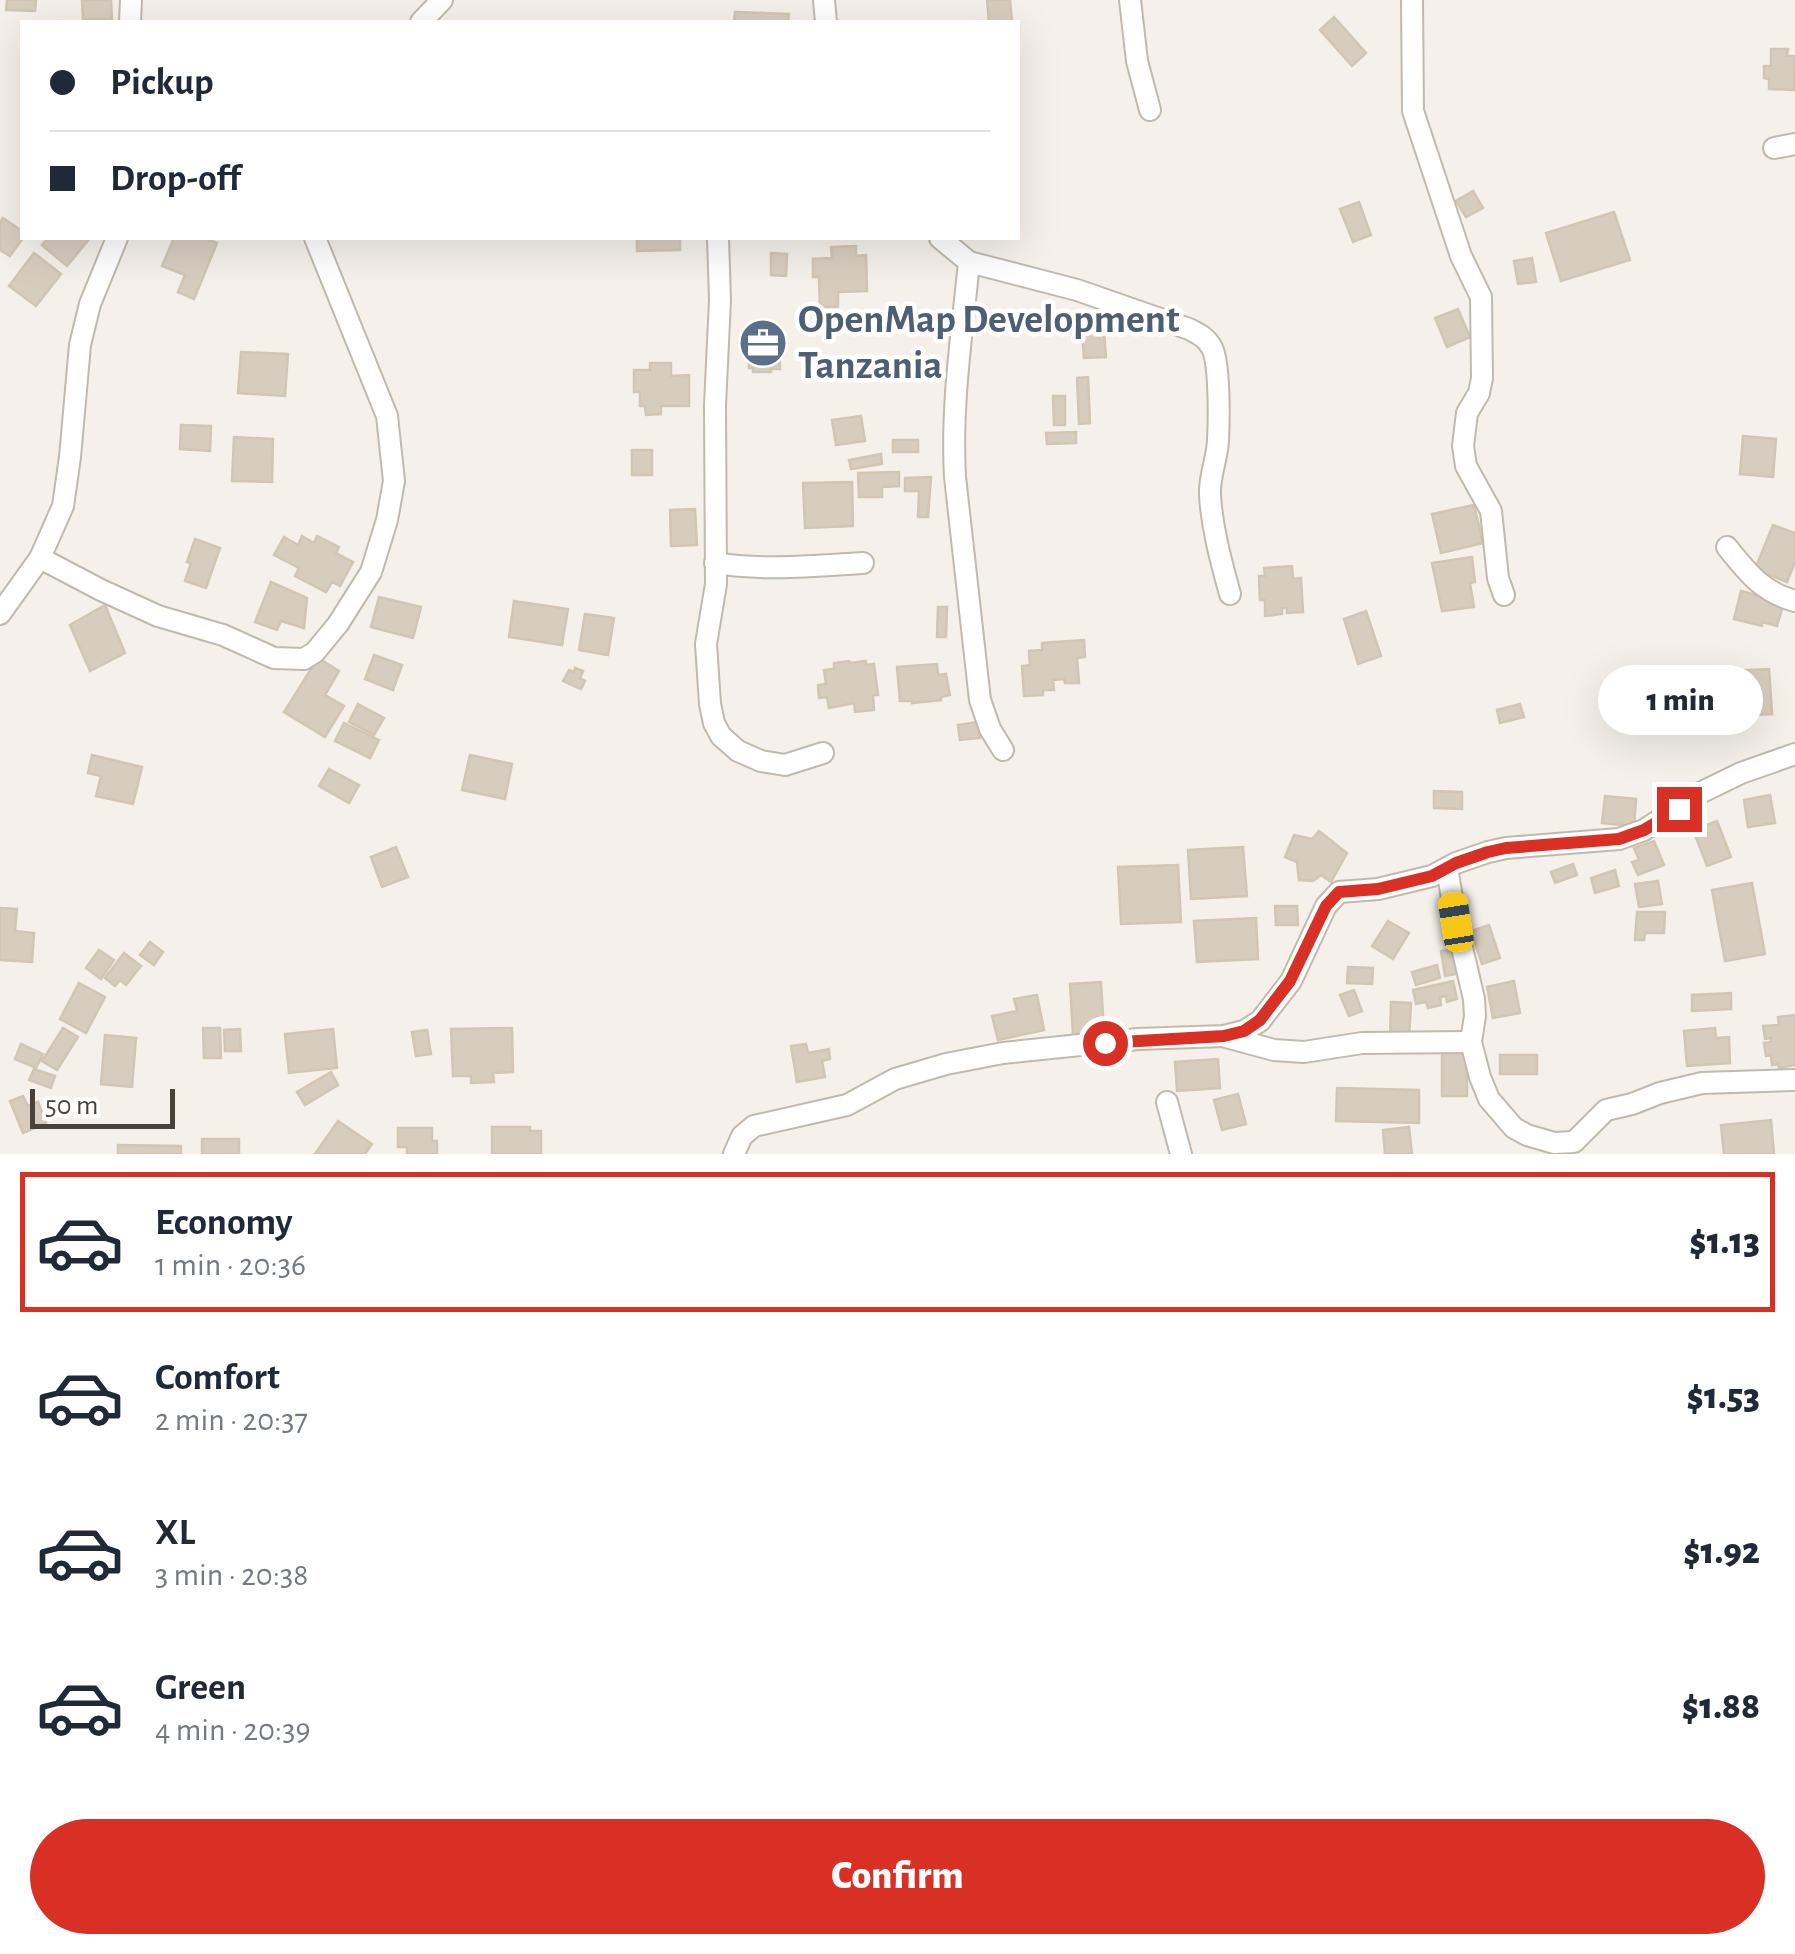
<!DOCTYPE html>
<meta charset="utf-8">
<style>
body{margin:0;font-family:"Alegreya Sans",sans-serif;background:#f2f2f3;color:#1f2937;height:100vh;display:flex;flex-direction:column;font-size:38px;white-space:nowrap}
*{box-sizing:border-box;margin:0}
p{font-size:32px;color:#747a83}
.icon{flex:none;width:55px;height:55px;fill:none;stroke:currentColor;stroke-width:2;stroke-linecap:round;stroke-linejoin:round}
.map{position:relative;height:1154px;overflow:hidden}
.side{display:flex;flex-direction:column;background:#fff;flex:1}
.side>*{flex:none}
.guide{position:absolute;left:20px;top:20px;width:1000px;height:220px;border-radius:0px;box-shadow:0 10px 40px #0002;display:grid;align-content:center;height:220px;padding:0 30px;background:#fff}
.scale{position:absolute;left:30px;bottom:25px;width:145px;box-sizing:border-box;padding-left:10px;border:5px solid #494238;border-top:0;font-size:28px;line-height:35px;white-space:nowrap;color:#494238;-webkit-text-stroke:8px #fff;paint-order:stroke}
.end{position:absolute;width:45px;height:45px;margin:-22px;border:12px solid #d93025;background:#fff;box-shadow:0 0 0 5px #fff}
.from{border-radius:50%}
.bubble{position:absolute;height:70px;border-radius:35px;background:#fff;box-shadow:0 10px 40px #0002;font-size:32px;font-weight:800;line-height:70px;text-align:center}
.car{position:absolute;width:30px;height:60px;margin:-30px -15px;border-radius:12px;box-shadow:0 0 8px 2px #0007;background:linear-gradient(#f5c518 24%,#345 0 40%,#f5c518 0 76%,#345 0 86%,#f5c518 0)}
.guide b{display:flex;align-items:center;gap:35px;height:95px;font-size:38px}
.guide b+b{border-top:2px solid #e0e1e3}
.guide i{width:25px;height:25px;background:#1f2937}
ul{padding:18px 0 0;list-style:none}
li{display:flex;align-items:center;gap:30px;height:140px;margin:0 20px 15px;padding:0 10px;border:5px solid transparent;border-radius:0px}
li div{flex:1}
li b{display:block;font-size:38px}
li em{font-style:normal;font-weight:800}
li.current{border-color:#d93025}
li>.icon{width:90px;height:90px;stroke-width:1.5}
.cta{display:flex;gap:20px;margin-top:auto;padding:20px 30px}
.cta a{flex:1;height:115px;border-radius:60px;background:#d93025;color:#fff;font-size:40px;font-weight:800;line-height:115px;text-align:center}
.map>svg:first-child{display:block}
.building{fill:#d7cdbf;stroke:#d2c5b2;stroke-width:2.5}
.lines{fill:none;stroke-linecap:round;stroke-linejoin:round}
.minor-casing{stroke:#c1b9ac;stroke-width:24}
.minor{stroke:#fff;stroke-width:20}
.route{stroke:#d93025;stroke-width:12}
.labels{text-anchor:middle;dominant-baseline:central;stroke-width:9;stroke-linejoin:round;paint-order:stroke}
.service-label{font-size:40px;font-weight:bold;fill:#4e5e75;stroke:#fff;text-anchor:start}
</style>
<div class="map">
<svg width="1795" height="1154" viewBox="0 0 1795 1154">
<rect width="100%" height="100%" fill="#f5f1ea"/>
<g class="building">
<path d="M7 0H36L35 11 6 10Z"/>
<path d="M82 0H111L112 19 83 20Z"/>
<path d="M987 0H1010L1012 22H989Z"/>
<path d="M735 12 789 14 788 22H734Z"/>
<path d="M1334 17 1366 53 1352 66 1320 30Z"/>
<path d="M1771 49H1788L1787 56H1795L1794 90 1769 89V79L1764 78V66H1771Z"/>
<path d="M1473 191 1483 208 1466 217 1456 201Z"/>
<path d="M1359 202 1371 235 1353 242 1340 209Z"/>
<path d="M1614 212 1630 260 1561 281 1546 233Z"/>
<path d="M3 218 22 231 23 238 10 256 0 250V222Z"/>
<path d="M48 238H90L67 266 42 245Z"/>
<path d="M174 238H204L217 243 194 299 178 292 185 275 162 266Z"/>
<path d="M637 238H680V250L637 251Z"/>
<path d="M856 246V256L866 255 867 291 838 292V307H820L819 277H813V259L832 258 831 247Z"/>
<path d="M34 253 61 274 36 306 9 286Z"/>
<path d="M771 253 787 254 786 276 771 275Z"/>
<path d="M1532 258 1536 282 1518 284 1514 261Z"/>
<path d="M1458 309 1470 337 1447 347 1435 318Z"/>
<path d="M746 331H779L780 369H771V372H753V368H749V355H746Z"/>
<path d="M1104 332 1106 357 1084 358 1082 333Z"/>
<path d="M241 352 288 354 285 396 238 393Z"/>
<path d="M650 363H671V376L689 375V406H661V414L646 415 645 406H640V392H634V370H650Z"/>
<path d="M1088 377 1090 423 1079 424 1077 378Z"/>
<path d="M1053 396H1065V425H1054Z"/>
<path d="M861 416 865 441 836 445 832 420Z"/>
<path d="M181 425 211 426 210 451 180 449Z"/>
<path d="M1076 432V443L1047 444 1046 433Z"/>
<path d="M1743 436 1776 439 1773 477 1740 474Z"/>
<path d="M234 437 273 439 272 482 232 481Z"/>
<rect x="893" y="440" width="25" height="12"/>
<rect x="632" y="450" width="20" height="25"/>
<path d="M881 454 882 464 851 469 849 460Z"/>
<path d="M899 472V486L882 487V497H859L858 473Z"/>
<path d="M931 477 928 517H918L919 491H905V478Z"/>
<path d="M852 482 853 526 805 528 803 483Z"/>
<path d="M1474 505 1483 543 1441 553 1432 514Z"/>
<path d="M695 509 697 545 671 546 670 510Z"/>
<path d="M1773 525 1795 533V562L1787 582 1755 569Z"/>
<path d="M302 536 314 543 317 536 339 547 336 553 353 562 340 586 332 582 326 592 295 576 299 568 274 555 284 537 298 545Z"/>
<path d="M195 539 220 548 206 588 185 581 191 563 187 562Z"/>
<path d="M1472 557 1475 582 1470 583 1474 607 1442 611 1432 563Z"/>
<path d="M1292 566 1293 579 1301 578 1303 612 1287 613V608H1282V614L1265 616V600H1260L1259 576H1265L1264 568Z"/>
<path d="M271 582 307 598 304 628 281 621 277 630 255 622Z"/>
<path d="M1741 591 1784 602 1777 626 1762 622V626L1734 619Z"/>
<path d="M379 597 421 607 413 638 371 627Z"/>
<path d="M514 601 568 609 562 645 509 637Z"/>
<path d="M105 605 125 653 90 671 70 625Z"/>
<path d="M938 607H947L946 637H937Z"/>
<path d="M1366 611 1381 656 1358 664 1344 619Z"/>
<path d="M585 614 614 618 608 655 579 650Z"/>
<path d="M1084 640 1085 657 1077 658 1079 683H1065L1064 679 1053 680 1054 690H1043V695L1024 696 1022 666 1030 665 1029 651 1042 650V643Z"/>
<path d="M374 655 402 665 393 690 365 679Z"/>
<path d="M318 658 339 671 325 695 344 706 325 737 284 712Z"/>
<path d="M849 661 850 663 866 661V665L874 664 878 695H873L874 710 855 712 854 703 829 708 827 697 819 698 818 685 826 684 824 670 834 669V663Z"/>
<path d="M937 664 938 675 946 674 950 695 941 697V700L912 703V701H900L897 667Z"/>
<path d="M575 668 583 671 580 678 585 681 581 689 563 681 569 670 574 672Z"/>
<path d="M1769 669 1772 714 1732 716 1730 671Z"/>
<path d="M1671 684 1672 718 1639 719V707H1632L1631 685Z"/>
<path d="M358 704 384 718 374 735 349 722Z"/>
<path d="M1520 704 1524 717 1500 723 1497 710Z"/>
<path d="M978 722 980 738 960 740 958 725Z"/>
<path d="M344 723 379 740 370 758 335 741Z"/>
<path d="M92 755 142 767 133 804 96 796 101 776 88 773Z"/>
<path d="M470 755 512 764 505 799 462 790Z"/>
<path d="M329 769 359 785 349 803 319 786Z"/>
<path d="M1434 791 1462 792V809L1434 808Z"/>
<path d="M1770 795 1775 823 1748 827 1744 800Z"/>
<path d="M1605 796 1636 799 1634 826 1602 823Z"/>
<path d="M1717 821 1731 857 1707 866 1693 830Z"/>
<path d="M1319 831 1347 853 1331 882 1321 875 1313 881 1299 880 1297 862 1285 857 1294 835 1312 839Z"/>
<path d="M1654 841 1664 865 1638 875 1632 862 1639 860 1634 848Z"/>
<path d="M396 847 408 877 382 887 371 857Z"/>
<path d="M1243 847 1247 896 1191 899 1188 850Z"/>
<path d="M1573 864 1577 875 1555 883 1551 872Z"/>
<path d="M1178 865 1181 922 1121 924 1118 867Z"/>
<path d="M1615 870 1619 886 1595 893 1591 878Z"/>
<path d="M1658 881 1662 904 1639 907 1635 884Z"/>
<path d="M1752 883 1765 954 1725 961 1712 890Z"/>
<path d="M1275 906H1297L1298 925H1276Z"/>
<path d="M0 908 17 909 15 931 34 933 32 962 0 960Z"/>
<path d="M1637 912H1665L1664 933H1645L1644 940H1635Z"/>
<path d="M1256 918 1258 959 1197 962 1194 921Z"/>
<path d="M1388 921 1409 933 1393 959 1372 946Z"/>
<path d="M1489 925 1500 958 1482 964 1471 931Z"/>
<path d="M150 942 163 952 154 965 140 955Z"/>
<path d="M1457 949 1461 973 1445 976 1441 951Z"/>
<path d="M99 950 114 960 101 979 86 968Z"/>
<path d="M124 953 141 966 126 985 120 980 115 986 105 978Z"/>
<path d="M1437 965 1440 978 1416 985 1412 972Z"/>
<path d="M1348 967 1373 968 1372 984 1347 983Z"/>
<path d="M1453 981 1457 999 1447 1002 1446 996 1440 997 1441 1005 1428 1008 1426 1002 1416 1004 1413 990Z"/>
<path d="M1514 981 1520 1013 1493 1018 1487 987Z"/>
<path d="M1101 982 1104 1033 1073 1035 1070 984Z"/>
<path d="M79 983 105 997 86 1033 60 1019Z"/>
<path d="M1354 990 1362 1011 1349 1016 1340 995Z"/>
<path d="M1731 993V1009L1692 1011V995Z"/>
<path d="M1037 995 1044 1030 998 1040 992 1016 1017 1011 1014 999Z"/>
<path d="M1391 1002 1411 1003 1409 1038 1390 1037Z"/>
<path d="M1795 1015V1065L1779 1068 1778 1064 1772 1065 1771 1055 1766 1056 1764 1043 1771 1042V1038L1765 1039 1763 1026 1779 1025 1778 1017Z"/>
<path d="M63 1028 78 1037 57 1070 42 1061Z"/>
<path d="M203 1028H220L221 1058H204Z"/>
<path d="M512 1028 513 1072 493 1073 494 1082 471 1083V1076H453L451 1029Z"/>
<path d="M1715 1028 1716 1038 1729 1037 1730 1063 1687 1066 1684 1031Z"/>
<path d="M240 1029 241 1051H225L224 1030Z"/>
<path d="M333 1029 337 1068 289 1073 285 1034Z"/>
<path d="M427 1030 431 1054 416 1056 412 1032Z"/>
<path d="M105 1035 136 1038 132 1087 101 1084Z"/>
<path d="M21 1044 43 1054 36 1068 15 1059Z"/>
<path d="M806 1044 808 1053 829 1049 830 1059 822 1061 825 1077 797 1082 791 1046Z"/>
<rect x="1442" y="1052" width="25" height="44"/>
<rect x="1500" y="1055" width="37" height="19"/>
<path d="M1218 1059 1220 1088 1177 1091 1175 1062Z"/>
<path d="M34 1069 55 1076 51 1088 29 1080Z"/>
<path d="M331 1072 338 1085 305 1105 297 1092Z"/>
<path d="M1337 1088 1419 1090V1123L1336 1121Z"/>
<path d="M1238 1094 1246 1124 1222 1130 1214 1100Z"/>
<path d="M23 1096 28 1106 38 1102 46 1123 23 1133 10 1101Z"/>
<path d="M1771 1120 1774 1154H1724L1721 1125Z"/>
<path d="M338 1121 372 1144 365 1154H315Z"/>
<path d="M492 1127H530V1131H541V1154H492Z"/>
<path d="M1409 1127 1412 1154H1385L1383 1130Z"/>
<path d="M398 1128H432V1141H437V1154H407V1147H398Z"/>
<rect x="202" y="1139" width="37" height="15"/>
<path d="M118 1145 181 1146V1154H118Z"/>
</g>
<g class="lines">
<g class="minor-casing">
<g id="minor">
<path d="M824 0 826 22"/>
<path d="M1130 0 1137 61 1150 110"/>
<path d="M1412 0 1413 111 1461 256 1481 297 1482 378 1479 393 1467 413 1463 446 1466 466 1491 511 1498 578 1504 595"/>
<path d="M130 22 131 0"/>
<path d="M421 22 442 0"/>
<path d="M1774 148 1795 144"/>
<path d="M718 238 720 300 715 405 716 584 706 644 710 704 714 723 721 736 738 751 761 761 785 765 823 753"/>
<path d="M940 238 969 262 1077 290 1189 329C1199 334 1207 338 1212 348 1220 364 1219 421 1218 441 1217 459 1209 477 1210 495 1212 529 1221 561 1230 594"/>
<path d="M969 262C962 334 951 404 955 477L980 700 990 729 1003 750"/>
<path d="M1727 547C1748 573 1762 592 1795 601"/>
<path d="M40 558 101 590 158 616 223 635 274 658 304 659 315 652 338 624 371 572 387 520 394 481 387 416 315 238"/>
<path d="M715 563C765 571 813 566 863 563"/>
<path d="M0 614 40 558 63 506 70 457 80 345 90 304 117 238"/>
<path d="M1447 868 1456 922 1474 999 1475 1016 1471 1042 1480 1077 1489 1099 1514 1128 1527 1135 1554 1143 1574 1142 1606 1110 1632 1104 1660 1093 1702 1083 1795 1080"/>
<path d="M1226 1037 1274 1050 1304 1052 1362 1043 1471 1042"/>
<path d="M1167 1102 1181 1154"/>
<path d="M734 1154 742 1136 754 1126 847 1105 895 1079 946 1064 1003 1053 1138 1039 1224 1036 1244 1031 1260 1021 1291 981 1326 906 1339 892 1378 889 1432 876 1456 863 1488 852 1506 848 1619 839 1644 830 1702 792 1741 773 1795 754"/>
</g>
</g>
<use href="#minor" class="minor"/>
</g>
<g class="lines">
<path class="route" d="M1105 1043 1224 1036 1244 1031 1260 1020 1290 981 1326 906 1339 892 1378 889 1432 876 1456 863 1488 852 1506 848 1619 839 1644 830 1679 809"/>
</g>
<defs>
<g id="office-disc" transform="scale(2.5)"><circle r="9.5" fill="#5c6f8a" stroke="#fff"/><path d="M-6-3h4V-5.5h4V-3h4V5H-6ZM-1-4.5V-3h2v-1.5ZM-6 0V1H6V0Z" fill="#fff"/></g>
</defs>
<g fill-rule="evenodd">
<use href="#office-disc" x="763" y="343"/>
</g>
<g class="labels">
<g class="service-label">
<text x="798" y="320">OpenMap Development<tspan x="798" dy="46">Tanzania</tspan></text>
</g>
</g>
</svg>
<div class="scale">50 m</div>
<i class="end from" style="left:1105px;top:1043px"></i>
<i class="end" style="left:1679px;top:809px"></i>
<div class="bubble" style="left:1598px;top:665px;width:165px">1 min</div>
<i class="car" style="left:1456px;top:922px;rotate:351deg"></i>
<div class="guide">
<b><i class="from"></i>Pickup</b>
<b><i></i>Drop-off</b>
</div>
</div>
<section class="side">
<ul>
<li class="current"><svg class="icon" aria-label="car" viewBox="0 0 24 24"><path d="M5 17H2v-5l4-1 3-4h7l3 4 3 1v5h-3M9 17h6M6 11h13"/><circle cx="7" cy="17" r="2"/><circle cx="17" cy="17" r="2"/></svg><div><b>Economy</b><p>1 min · 20:36</p></div><em>$1.13</em></li>
<li><svg class="icon" aria-label="car" viewBox="0 0 24 24"><path d="M5 17H2v-5l4-1 3-4h7l3 4 3 1v5h-3M9 17h6M6 11h13"/><circle cx="7" cy="17" r="2"/><circle cx="17" cy="17" r="2"/></svg><div><b>Comfort</b><p>2 min · 20:37</p></div><em>$1.53</em></li>
<li><svg class="icon" aria-label="car" viewBox="0 0 24 24"><path d="M5 17H2v-5l4-1 3-4h7l3 4 3 1v5h-3M9 17h6M6 11h13"/><circle cx="7" cy="17" r="2"/><circle cx="17" cy="17" r="2"/></svg><div><b>XL</b><p>3 min · 20:38</p></div><em>$1.92</em></li>
<li><svg class="icon" aria-label="car" viewBox="0 0 24 24"><path d="M5 17H2v-5l4-1 3-4h7l3 4 3 1v5h-3M9 17h6M6 11h13"/><circle cx="7" cy="17" r="2"/><circle cx="17" cy="17" r="2"/></svg><div><b>Green</b><p>4 min · 20:39</p></div><em>$1.88</em></li>
</ul>
<div class="cta"><a>Confirm</a></div>
</section>
